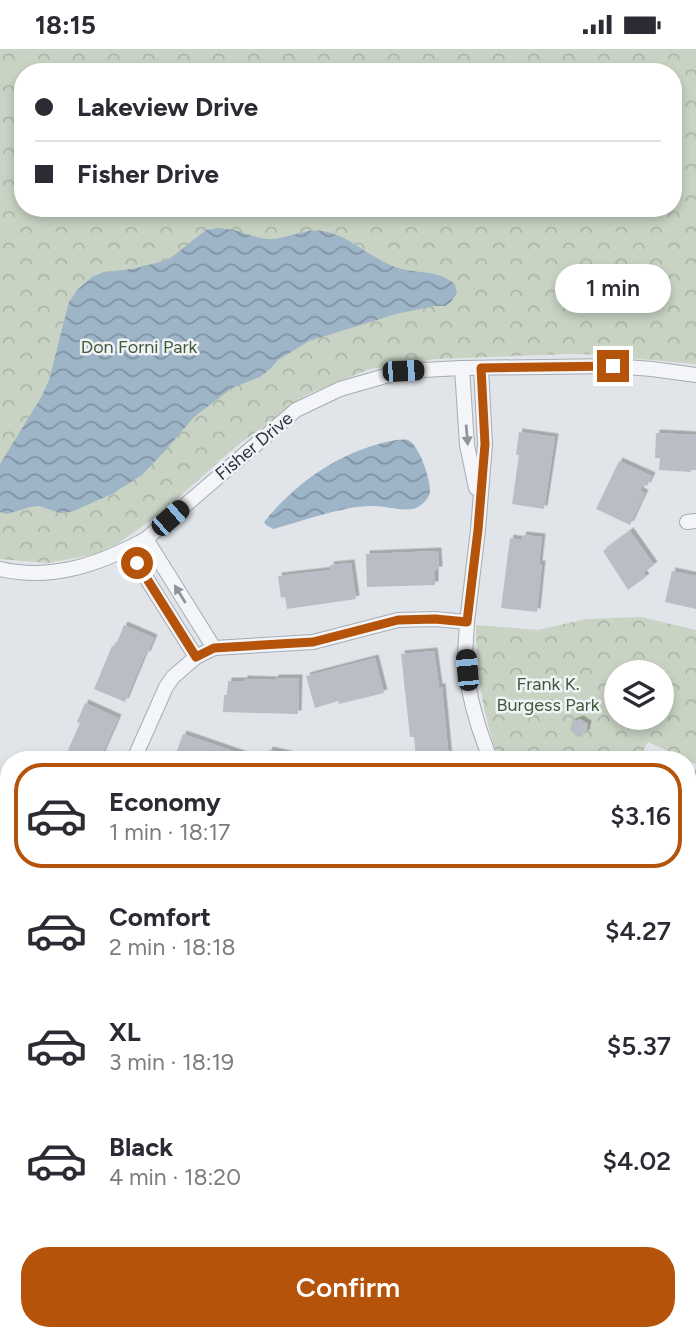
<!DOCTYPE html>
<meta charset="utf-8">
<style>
body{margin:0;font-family:Figtree,sans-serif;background:#f7f7f7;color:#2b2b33;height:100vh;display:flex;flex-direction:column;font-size:26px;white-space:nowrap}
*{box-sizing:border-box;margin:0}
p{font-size:23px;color:#7c7c81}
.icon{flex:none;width:38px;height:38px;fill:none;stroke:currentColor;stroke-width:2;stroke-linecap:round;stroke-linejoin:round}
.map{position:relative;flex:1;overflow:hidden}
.details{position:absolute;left:0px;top:702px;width:696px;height:590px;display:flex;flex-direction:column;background:#fff;border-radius:28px 28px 0 0;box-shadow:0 4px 10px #0003}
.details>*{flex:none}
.banner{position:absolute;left:14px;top:14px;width:668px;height:154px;border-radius:28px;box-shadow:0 4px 10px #0003;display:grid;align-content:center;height:154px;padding:0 21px;background:#fff}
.controls{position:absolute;left:604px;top:611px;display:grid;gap:14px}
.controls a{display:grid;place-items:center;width:70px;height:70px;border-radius:50%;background:#fff;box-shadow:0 4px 10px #0003;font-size:35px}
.end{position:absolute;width:32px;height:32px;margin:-16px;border:9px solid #b45309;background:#fff;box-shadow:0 0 0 4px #fff}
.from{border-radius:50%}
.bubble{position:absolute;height:49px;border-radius:24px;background:#fff;box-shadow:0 4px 10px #0003;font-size:23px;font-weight:600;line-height:49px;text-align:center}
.car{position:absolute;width:21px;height:42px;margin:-21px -10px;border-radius:9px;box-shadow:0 0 5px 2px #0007;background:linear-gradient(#222 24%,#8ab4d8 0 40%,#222 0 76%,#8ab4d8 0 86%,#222 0)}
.banner b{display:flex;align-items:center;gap:24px;height:66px;font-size:26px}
.banner b+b{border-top:2px solid #e1e1e2}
.banner i{width:18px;height:18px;background:#2b2b33}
ul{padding:12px 0 0;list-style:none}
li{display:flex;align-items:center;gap:21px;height:105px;margin:0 14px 10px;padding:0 7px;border:4px solid transparent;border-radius:28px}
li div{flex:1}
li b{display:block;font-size:26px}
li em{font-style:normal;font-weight:600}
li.selected{border-color:#b45309}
li>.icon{width:63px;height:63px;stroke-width:1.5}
.cta{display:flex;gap:14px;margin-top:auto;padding:14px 21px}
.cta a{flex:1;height:80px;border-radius:28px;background:#b45309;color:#fff;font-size:28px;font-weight:600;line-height:80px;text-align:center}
.status{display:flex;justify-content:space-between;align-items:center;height:49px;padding:0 35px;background:#fff;direction:ltr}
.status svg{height:19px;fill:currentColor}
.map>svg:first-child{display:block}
.built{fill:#d0d4db}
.park{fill:url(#park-crowns);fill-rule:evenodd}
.water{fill:url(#water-waves)}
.building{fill:#b9bec6;filter:url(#shadow)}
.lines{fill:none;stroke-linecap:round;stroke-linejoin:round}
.minor-casing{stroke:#a7acb3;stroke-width:16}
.minor{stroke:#f4f5f8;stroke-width:14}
.oneway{fill:#90949c}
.route{stroke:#b45309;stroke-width:9}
.labels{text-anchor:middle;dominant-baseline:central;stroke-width:5;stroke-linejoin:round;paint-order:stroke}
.park-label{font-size:18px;fill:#415b39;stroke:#f1f4f7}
.street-label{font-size:18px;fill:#2b3340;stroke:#f1f4f7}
</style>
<div class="status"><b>18:15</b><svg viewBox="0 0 49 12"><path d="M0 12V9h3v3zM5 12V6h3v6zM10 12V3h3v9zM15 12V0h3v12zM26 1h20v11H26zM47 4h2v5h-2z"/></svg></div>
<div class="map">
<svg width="696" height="1291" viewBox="0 0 696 1291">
<defs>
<pattern id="park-crowns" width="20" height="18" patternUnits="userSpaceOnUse" patternTransform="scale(1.75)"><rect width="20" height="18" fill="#c8d3c3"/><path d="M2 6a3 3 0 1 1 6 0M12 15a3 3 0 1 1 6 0" fill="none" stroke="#acb6a9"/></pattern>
<pattern id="water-waves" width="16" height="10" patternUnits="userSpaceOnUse" patternTransform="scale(1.75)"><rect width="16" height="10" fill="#9eb4c7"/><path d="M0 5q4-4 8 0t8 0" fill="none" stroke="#8193a3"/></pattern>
<filter id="shadow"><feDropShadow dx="3.5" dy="-3.5" stdDeviation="0" flood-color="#0004"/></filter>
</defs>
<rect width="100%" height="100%" fill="#e1e5e9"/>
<path class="built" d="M0 1060 9 1064V1283H511L530 1291H0Z"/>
<g class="park">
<path d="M0 0H696V315L584 305H568L436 310 370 320 306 346 234 399 160 465 117 495 96 505 48 514 0 510ZM23 23H674V159H23Z"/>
<path d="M641 568 696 581V715L648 693 639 710H499C482 664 477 625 476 576L538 581 586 570ZM616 623H662V668H616Z"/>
</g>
<g class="water">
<path d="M218 179C223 180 229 180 234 181 246 184 257 190 270 190 287 190 306 179 323 182 349 186 370 209 395 218 417 226 435 219 455 235L457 244 451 253 445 257H434L396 265 309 292 278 311 270 320 260 328 232 339 194 368 164 403 142 426 112 445 71 463 60 464 39 457 30 458 7 465 0 463V415L42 347 49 331 69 253 77 241 92 228 104 223 132 220 168 211 206 181Z"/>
<path d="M396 391C402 391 407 389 411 393 420 400 431 432 430 443 429 450 422 456 416 459 407 463 385 457 373 457 341 457 304 472 273 480L266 476 264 473C297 432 344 400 396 391Z"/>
<path d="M696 1119V1291H600L581 1283H688V1121Z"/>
</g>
<g class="building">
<path d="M519 383 555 388 544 460 512 455 519 406H516Z"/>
<path d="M656 384 696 386V421H691V423L659 421 660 409H655Z"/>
<path d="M619 412 652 427 647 437 643 435 640 442 645 444 630 476 596 460Z"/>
<path d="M630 482 654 516 643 524 646 528 628 541 603 502Z"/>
<path d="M523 486 542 488 539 515H542L537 563 501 559 510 489 522 491Z"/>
<path d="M438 502 439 521H435V536L367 538 366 505Z"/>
<path d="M351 514 356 550 287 560 285 548 281 549 278 527 331 521 330 516Z"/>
<path d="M672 522 696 527V560L665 553Z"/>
<path d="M124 576 154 589 147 606 145 605 125 653 94 640 112 597 115 598Z"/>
<path d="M434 602 439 638H442L449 710H416L414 688H410L401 605Z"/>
<path d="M375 609 384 644 339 655 338 652 315 659 306 627Z"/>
<path d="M275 629H299L298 665 223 663 224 646H227L228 632H244V630L275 631Z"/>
<path d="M85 654 118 669 100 710H64L80 674 77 673Z"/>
<path d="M580 670 588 675 586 684 577 688 570 681 572 673Z"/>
<path d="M183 685 256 710H179L180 708 175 707Z"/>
<path d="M269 701 305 709 304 710H266Z"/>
<path d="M688 723 694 726 688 740Z"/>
<path d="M689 833 696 836V873L688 869Z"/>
<path d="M9 878V925L0 934V887Z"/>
<path d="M688 913 696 917V956L688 952Z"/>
<path d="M0 970 9 986V1012L0 1017Z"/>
<path d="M0 1093 9 1097V1181L0 1177Z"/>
<path d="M217 1283H434L453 1291H234Z"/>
</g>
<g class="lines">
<g class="minor-casing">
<g id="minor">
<path d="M462 319 467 396 476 439"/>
<path d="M481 319 485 395 478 481 467 573 465 606 468 636 473 658 479 679 490 710"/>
<path d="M687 473 696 472"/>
<path d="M146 490 214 599"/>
<path d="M128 500 196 608"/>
<path d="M0 520C53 532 100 515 146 490L296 361 340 340 403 322 462 319 613 317 652 320 696 326"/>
<path d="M134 710 166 638 173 628 196 608 214 599 313 593 398 571 435 570 467 573"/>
</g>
</g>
<use href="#minor" class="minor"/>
</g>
<defs><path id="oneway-solid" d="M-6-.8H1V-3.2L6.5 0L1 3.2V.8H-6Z" transform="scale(1.75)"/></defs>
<g class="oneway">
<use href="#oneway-solid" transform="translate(467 386) rotate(85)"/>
<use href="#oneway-solid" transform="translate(180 545) rotate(-122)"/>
</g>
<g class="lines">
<path class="route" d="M137 514 196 608 214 599 313 593 398 571 435 570 467 573 478 481 485 395 481 319 613 317"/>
</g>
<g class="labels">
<g class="park-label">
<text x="139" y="298">Don Forni Park</text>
<text x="548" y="635">Frank K.<tspan x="548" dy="21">Burgess Park</tspan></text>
</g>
<g class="street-label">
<text transform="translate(254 397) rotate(-40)">Fisher Drive</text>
</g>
</g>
</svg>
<div class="controls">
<a><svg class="icon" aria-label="layers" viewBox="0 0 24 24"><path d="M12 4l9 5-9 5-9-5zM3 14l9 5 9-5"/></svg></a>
</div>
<i class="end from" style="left:137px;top:514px"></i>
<i class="end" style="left:613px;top:317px"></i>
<div class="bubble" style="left:555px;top:215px;width:116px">1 min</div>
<i class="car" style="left:403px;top:322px;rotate:87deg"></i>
<i class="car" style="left:170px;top:469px;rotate:49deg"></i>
<i class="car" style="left:467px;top:621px;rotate:355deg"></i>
<div class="banner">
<b><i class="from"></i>Lakeview Drive</b>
<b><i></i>Fisher Drive</b>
</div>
<section class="details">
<ul>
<li class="selected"><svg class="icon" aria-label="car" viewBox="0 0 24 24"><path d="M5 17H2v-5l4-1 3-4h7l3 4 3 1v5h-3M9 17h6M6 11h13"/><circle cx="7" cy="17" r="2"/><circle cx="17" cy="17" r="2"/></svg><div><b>Economy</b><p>1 min · 18:17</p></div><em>$3.16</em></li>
<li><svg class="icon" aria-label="car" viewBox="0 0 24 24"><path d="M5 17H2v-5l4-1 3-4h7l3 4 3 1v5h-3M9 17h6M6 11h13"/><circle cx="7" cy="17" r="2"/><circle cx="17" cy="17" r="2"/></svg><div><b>Comfort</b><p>2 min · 18:18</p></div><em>$4.27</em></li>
<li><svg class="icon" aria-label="car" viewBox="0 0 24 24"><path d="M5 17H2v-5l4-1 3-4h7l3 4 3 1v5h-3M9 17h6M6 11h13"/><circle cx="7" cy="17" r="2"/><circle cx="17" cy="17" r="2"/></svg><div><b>XL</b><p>3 min · 18:19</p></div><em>$5.37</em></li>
<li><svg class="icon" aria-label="car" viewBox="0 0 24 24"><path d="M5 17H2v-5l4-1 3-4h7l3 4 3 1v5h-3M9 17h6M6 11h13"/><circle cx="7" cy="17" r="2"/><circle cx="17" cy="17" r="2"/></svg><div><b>Black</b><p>4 min · 18:20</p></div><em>$4.02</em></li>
</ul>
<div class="cta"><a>Confirm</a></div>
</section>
</div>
